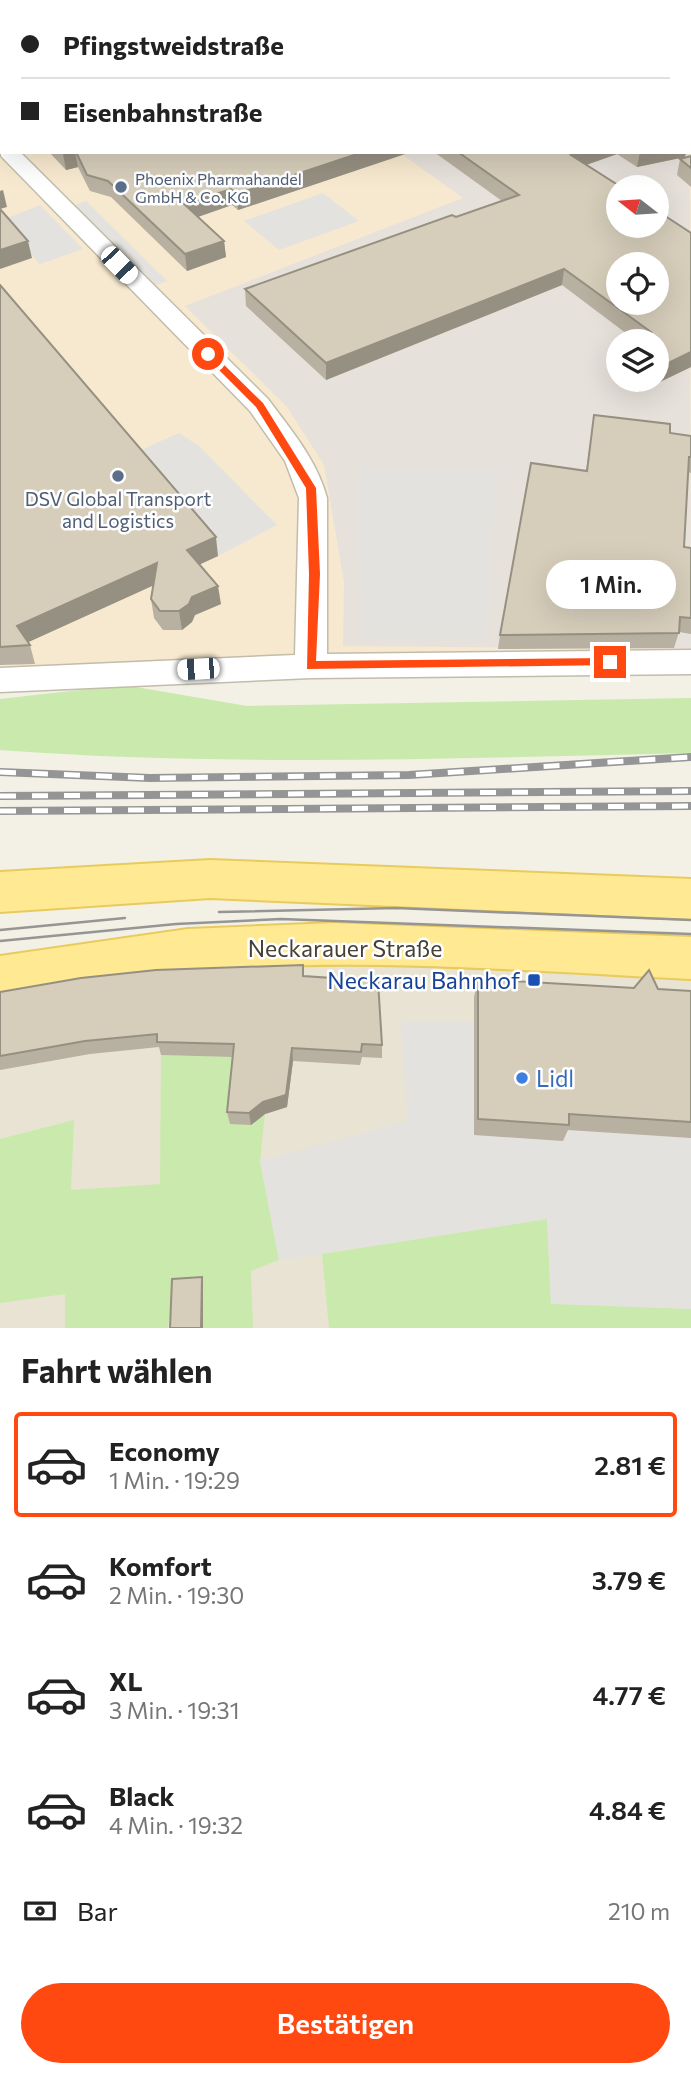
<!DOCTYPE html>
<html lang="de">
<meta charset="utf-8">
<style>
body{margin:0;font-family:Commissioner,sans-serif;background:#f6f6f6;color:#222;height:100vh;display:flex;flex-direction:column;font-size:26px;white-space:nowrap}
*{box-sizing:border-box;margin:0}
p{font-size:23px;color:#767676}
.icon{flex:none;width:38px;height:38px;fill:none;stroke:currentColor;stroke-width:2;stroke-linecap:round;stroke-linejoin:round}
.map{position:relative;height:1328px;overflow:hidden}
.panel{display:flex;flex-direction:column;background:#fff;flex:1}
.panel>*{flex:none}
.hud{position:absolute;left:0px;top:0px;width:691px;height:154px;box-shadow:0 7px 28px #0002;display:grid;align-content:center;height:154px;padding:0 21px;background:#fff}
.needle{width:46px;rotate:287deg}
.fabs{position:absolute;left:606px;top:175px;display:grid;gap:14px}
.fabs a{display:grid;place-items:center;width:63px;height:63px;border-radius:50%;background:#fff;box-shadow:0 7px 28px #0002;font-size:35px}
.end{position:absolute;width:32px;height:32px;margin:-16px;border:9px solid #ff4911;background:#fff;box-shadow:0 0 0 4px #fff}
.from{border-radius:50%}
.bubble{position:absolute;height:49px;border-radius:24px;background:#fff;box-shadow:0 7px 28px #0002;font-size:23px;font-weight:600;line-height:49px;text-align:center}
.car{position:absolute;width:21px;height:42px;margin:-21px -10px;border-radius:9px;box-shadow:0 0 5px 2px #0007;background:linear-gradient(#fff 24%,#345 0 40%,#fff 0 76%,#345 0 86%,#fff 0)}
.hud b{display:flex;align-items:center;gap:24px;height:66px;font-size:26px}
.hud b+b{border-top:2px solid #e0e0e0}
.hud i{width:18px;height:18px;background:#222}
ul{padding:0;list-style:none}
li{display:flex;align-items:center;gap:21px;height:105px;margin:0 14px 10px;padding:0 7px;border:4px solid transparent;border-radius:7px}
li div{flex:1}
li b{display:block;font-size:26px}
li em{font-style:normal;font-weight:600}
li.current{border-color:#ff4911}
li>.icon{width:63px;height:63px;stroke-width:1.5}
h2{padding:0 21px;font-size:32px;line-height:84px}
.pay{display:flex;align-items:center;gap:18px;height:77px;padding:0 21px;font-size:26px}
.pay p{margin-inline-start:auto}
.action{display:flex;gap:14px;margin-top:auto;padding:14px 21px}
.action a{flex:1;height:80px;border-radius:42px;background:#ff4911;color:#fff;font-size:28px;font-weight:600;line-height:80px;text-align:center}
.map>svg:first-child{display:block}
.residential{fill:#e8e3d3}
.commercial{fill:#f7e9cf;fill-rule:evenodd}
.industrial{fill:#e6e1da;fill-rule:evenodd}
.green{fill:#c9eaac}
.parking{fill:#e4e2de}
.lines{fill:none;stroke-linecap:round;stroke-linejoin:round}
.minor-casing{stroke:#c2bcaa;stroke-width:3}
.major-casing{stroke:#e9cb5d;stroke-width:4}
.minor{fill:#fff;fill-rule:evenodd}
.major{fill:#ffe993;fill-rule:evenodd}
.tram{stroke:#959595;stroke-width:2.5}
.rail-casing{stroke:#959595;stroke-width:8}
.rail{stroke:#fff;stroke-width:5;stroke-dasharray:16;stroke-linecap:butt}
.wall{fill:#b8b0a0}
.shaded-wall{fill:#969082}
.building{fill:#d6cdba;stroke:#969082;stroke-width:2;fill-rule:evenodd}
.route{fill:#ff4911}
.service-dot{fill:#5c6f8a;stroke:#fff;stroke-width:2.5}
.transit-dot{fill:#1a4fb4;stroke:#fff;stroke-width:2.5}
.shop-dot{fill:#3f7fe0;stroke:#fff;stroke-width:2.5}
.labels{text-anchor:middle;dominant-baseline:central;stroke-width:5;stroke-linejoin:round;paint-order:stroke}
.far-service-label{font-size:16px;fill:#4e5e75;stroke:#fff;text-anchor:start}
.service-label{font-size:19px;fill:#4e5e75;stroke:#fff}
.near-street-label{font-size:23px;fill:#464134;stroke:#fff}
.near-transit-label{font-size:23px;fill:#164399;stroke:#fff;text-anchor:end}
.near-shop-label{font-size:23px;fill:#366cbe;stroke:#fff;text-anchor:start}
</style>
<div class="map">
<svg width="691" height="1328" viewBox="0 0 691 1328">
<rect width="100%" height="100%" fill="#f3f0e5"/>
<path class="residential" d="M292 964 691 974V1328H0V993L98 976Z"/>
<path class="commercial" d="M0 0H691V649L492 650 0 674ZM2 2H690V152H2ZM618 187H656V226H618ZM618 264H656V303H618ZM618 341H656V380H618Z"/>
<path class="industrial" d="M690 148 691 649 343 646 344 582 324 465 287 407 185 306 463 198 399 152H690ZM618 187H656V226H618ZM618 264H656V303H618ZM618 341H656V380H618Z"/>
<g class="green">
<path d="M124 685 247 706 691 698V753C461 758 230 767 0 750V699Z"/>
<path d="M161 1055 236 1057 251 1125 265 1114 260 1161 279 1260 251 1271 253 1328H203V1280L173 1283 168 1328H65V1294L0 1303V1139L74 1120 71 1190 160 1184Z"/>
<path d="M547 1219 551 1303 691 1309V1328H329L322 1254Z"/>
</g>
<g class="parking">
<path d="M323 193 359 221 279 250 244 221Z"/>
<path d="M86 201 167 281 150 287 69 207Z"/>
<path d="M40 205 83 249 40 264 0 221Z"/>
<path d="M179 433 199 446 277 525 218 556 132 454Z"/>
<path d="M358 468 497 470 485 637H362Z"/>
<path d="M401 1022H474L475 1135 563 1130 691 1138V1309L551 1304 547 1219 279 1260 260 1161 408 1121Z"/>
</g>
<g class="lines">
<g class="minor-casing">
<path id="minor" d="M1 148 2 152H20L268 399C291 430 317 460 327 498V654L691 650V674L311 678 0 692V668L295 655 299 498 285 461 250 411 1 156Z"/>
</g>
<g class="major-casing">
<g id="major">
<path d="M210 860 691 879V919L210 898 0 912V872Z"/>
<path d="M334 923 691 937V979C533 971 373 958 215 969 143 974 71 987 0 1000V956L188 929Z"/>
</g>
</g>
<use href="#minor" class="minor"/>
<use href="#major" class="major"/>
<g class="tram">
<path d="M219 912 396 908 691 920"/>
<path d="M0 930 125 918"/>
<path d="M0 941 176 924 281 919 691 934"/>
</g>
<g class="rail-casing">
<g id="rail">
<path d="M0 772 150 778 409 775 691 757"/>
<path d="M0 796 691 791"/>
<path d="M0 811 691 806"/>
</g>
</g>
<use href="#rail" class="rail"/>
</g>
<g class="wall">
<path d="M0 0 2 2V19L0 17Z"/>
<path d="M448 0H691V103L690 104V2H449Z"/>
<path d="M49 152H411L238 210 232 205 198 217 224 241 226 257 187 271 111 197 90 191 78 167 66 170Z"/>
<path d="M434 152H686L685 157 637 167 617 154 586 165 691 233V367L639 392 622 380H656L635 340 562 285 326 380 246 306 245 289 502 201Z"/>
<path d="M691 156V187L677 175 680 159Z"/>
<path d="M0 285 218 556 200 564 221 604 195 615 192 622 182 630H163L154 618 151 599 153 585 28 642 30 645 35 664 0 665Z"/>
<path d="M618 348V376L610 371 614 354 615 353 616 349Z"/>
<path d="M594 415 670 433 691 436V473L688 472 684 547 691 548V634L679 632 674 648 498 649 500 635 586 471Z"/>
<path d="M303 965 304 976 382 1045V1058L362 1057 360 1065 293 1061 287 1107 265 1114 251 1125 230 1124 227 1112 233 1057 161 1055 159 1047 90 1054 0 1070V992Z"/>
<path d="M478 979 691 991V1138L568 1130 563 1141 474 1135V997Z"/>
</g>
<g class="shaded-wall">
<path d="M289 0H341L335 2H282Z"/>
<path d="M690 89H691V103L690 104Z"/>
<path d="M70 152H75L78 167 66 170 63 154Z"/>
<path d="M363 152H411L238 210 237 194Z"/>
<path d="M580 152H618L617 154 569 171 571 155Z"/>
<path d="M640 152H686L685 157 637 167Z"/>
<path d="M231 189 232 205 186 221 184 204Z"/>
<path d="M3 190 7 207 0 209V191Z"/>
<path d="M28 241 32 258 0 269V250Z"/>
<path d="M224 241 226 257 187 271 185 254Z"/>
<path d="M564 269 562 285 326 380V363Z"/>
<path d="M691 352V367L639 392 642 380H656V369Z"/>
<path d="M216 537 218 556 190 569 187 550Z"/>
<path d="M157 563 161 582 22 645 17 626Z"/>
<path d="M218 586 221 604 195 615 192 622 182 630 179 611 192 597Z"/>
<path d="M292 1048 293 1061 287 1107 265 1114 251 1125 249 1113Z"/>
<path d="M202 1277 203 1280V1328H201Z"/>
</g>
<g class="building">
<path d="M0 0H289L282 2H2V7L0 5Z"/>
<path d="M464 0H691V89H690V2H466Z"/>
<path d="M76 152H363L237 194 231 189 184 204 224 241 185 254 108 181 87 175Z"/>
<path d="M458 152H580L571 155 621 187H618V226H656V210L691 233V352L656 369V341H632L651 332 564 269 326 363 245 289 452 215 456 217 519 195ZM618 264H656V303H618Z"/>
<path d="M691 156V168L680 159Z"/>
<path d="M0 209 28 241 0 250Z"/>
<path d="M0 285 216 537 187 550 218 586 192 597 189 604 179 611H160L151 599 157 563 17 626 30 645 0 647Z"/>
<path d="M594 415 670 424V433L691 436V457H689L684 547 691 548V618L680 617 679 633 500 635 531 463 587 471Z"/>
<path d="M303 965V976L378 981 382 1045 362 1044 361 1052 292 1048 286 1095 263 1102 249 1113 227 1112 234 1044 157 1042V1034L85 1041 0 1056V992L81 978 156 970Z"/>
<path d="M649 970 658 989 691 991V1122L569 1114V1125L478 1119V979L634 988Z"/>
<path d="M202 1277 201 1328H170L172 1279Z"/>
</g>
<path class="route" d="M205 352H211L263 403 316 488 320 574 316 661 610 658 616 662 614 665 307 669 309 574 306 488 256 407 205 356Z"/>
<g class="service-dot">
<circle cx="121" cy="187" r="7"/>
<circle cx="118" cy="476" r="7"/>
</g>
<rect class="transit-dot" x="527" y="973" width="14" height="14" rx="3.5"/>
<circle class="shop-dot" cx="522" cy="1078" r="7"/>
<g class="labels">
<g class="far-service-label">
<text x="135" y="178">Phoenix Pharmahandel<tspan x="135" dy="18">GmbH &amp; Co. KG</tspan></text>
</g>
<g class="service-label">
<text x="118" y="498">DSV Global Transport<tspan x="118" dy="22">and Logistics</tspan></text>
</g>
<g class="near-street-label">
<text x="345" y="948">Neckarauer Straße</text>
</g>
<g class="near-transit-label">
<text x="520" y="980">Neckarau Bahnhof</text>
</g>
<g class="near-shop-label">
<text x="536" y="1078">Lidl</text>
</g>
</g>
</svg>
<div class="fabs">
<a><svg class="needle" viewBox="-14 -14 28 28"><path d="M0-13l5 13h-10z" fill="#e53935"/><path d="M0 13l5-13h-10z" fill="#767676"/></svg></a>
<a><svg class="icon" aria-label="locate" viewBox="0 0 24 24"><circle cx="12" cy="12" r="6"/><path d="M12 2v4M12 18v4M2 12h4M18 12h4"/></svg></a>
<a><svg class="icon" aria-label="layers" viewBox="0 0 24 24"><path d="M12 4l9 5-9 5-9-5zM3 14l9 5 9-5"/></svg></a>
</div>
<i class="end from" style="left:208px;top:354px"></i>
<i class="end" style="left:610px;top:662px"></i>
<div class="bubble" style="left:546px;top:560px;width:130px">1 Min.</div>
<i class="car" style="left:119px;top:265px;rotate:136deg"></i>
<i class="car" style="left:198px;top:669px;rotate:267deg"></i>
<div class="hud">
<b><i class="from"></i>Pfingstweidstraße</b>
<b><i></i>Eisenbahnstraße</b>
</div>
</div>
<section class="panel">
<h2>Fahrt wählen</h2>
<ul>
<li class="current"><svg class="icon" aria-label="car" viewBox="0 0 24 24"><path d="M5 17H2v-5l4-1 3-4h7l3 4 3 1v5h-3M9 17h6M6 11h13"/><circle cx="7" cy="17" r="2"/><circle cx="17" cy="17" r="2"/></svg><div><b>Economy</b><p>1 Min. · 19:29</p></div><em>2.81 €</em></li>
<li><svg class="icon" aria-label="car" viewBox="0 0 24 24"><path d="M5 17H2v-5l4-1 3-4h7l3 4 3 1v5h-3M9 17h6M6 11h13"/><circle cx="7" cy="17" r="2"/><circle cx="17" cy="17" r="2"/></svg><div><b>Komfort</b><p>2 Min. · 19:30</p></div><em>3.79 €</em></li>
<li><svg class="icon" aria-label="car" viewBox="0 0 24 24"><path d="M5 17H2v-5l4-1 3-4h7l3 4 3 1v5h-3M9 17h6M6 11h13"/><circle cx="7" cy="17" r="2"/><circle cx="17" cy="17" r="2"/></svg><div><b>XL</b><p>3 Min. · 19:31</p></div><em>4.77 €</em></li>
<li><svg class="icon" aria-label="car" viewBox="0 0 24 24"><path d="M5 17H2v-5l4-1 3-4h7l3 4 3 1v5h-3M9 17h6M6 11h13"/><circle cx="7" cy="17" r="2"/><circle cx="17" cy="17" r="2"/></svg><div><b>Black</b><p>4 Min. · 19:32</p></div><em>4.84 €</em></li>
</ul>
<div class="pay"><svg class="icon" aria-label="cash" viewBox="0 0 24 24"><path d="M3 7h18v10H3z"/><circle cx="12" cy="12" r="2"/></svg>Bar<p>210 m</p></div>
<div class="action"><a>Bestätigen</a></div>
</section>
